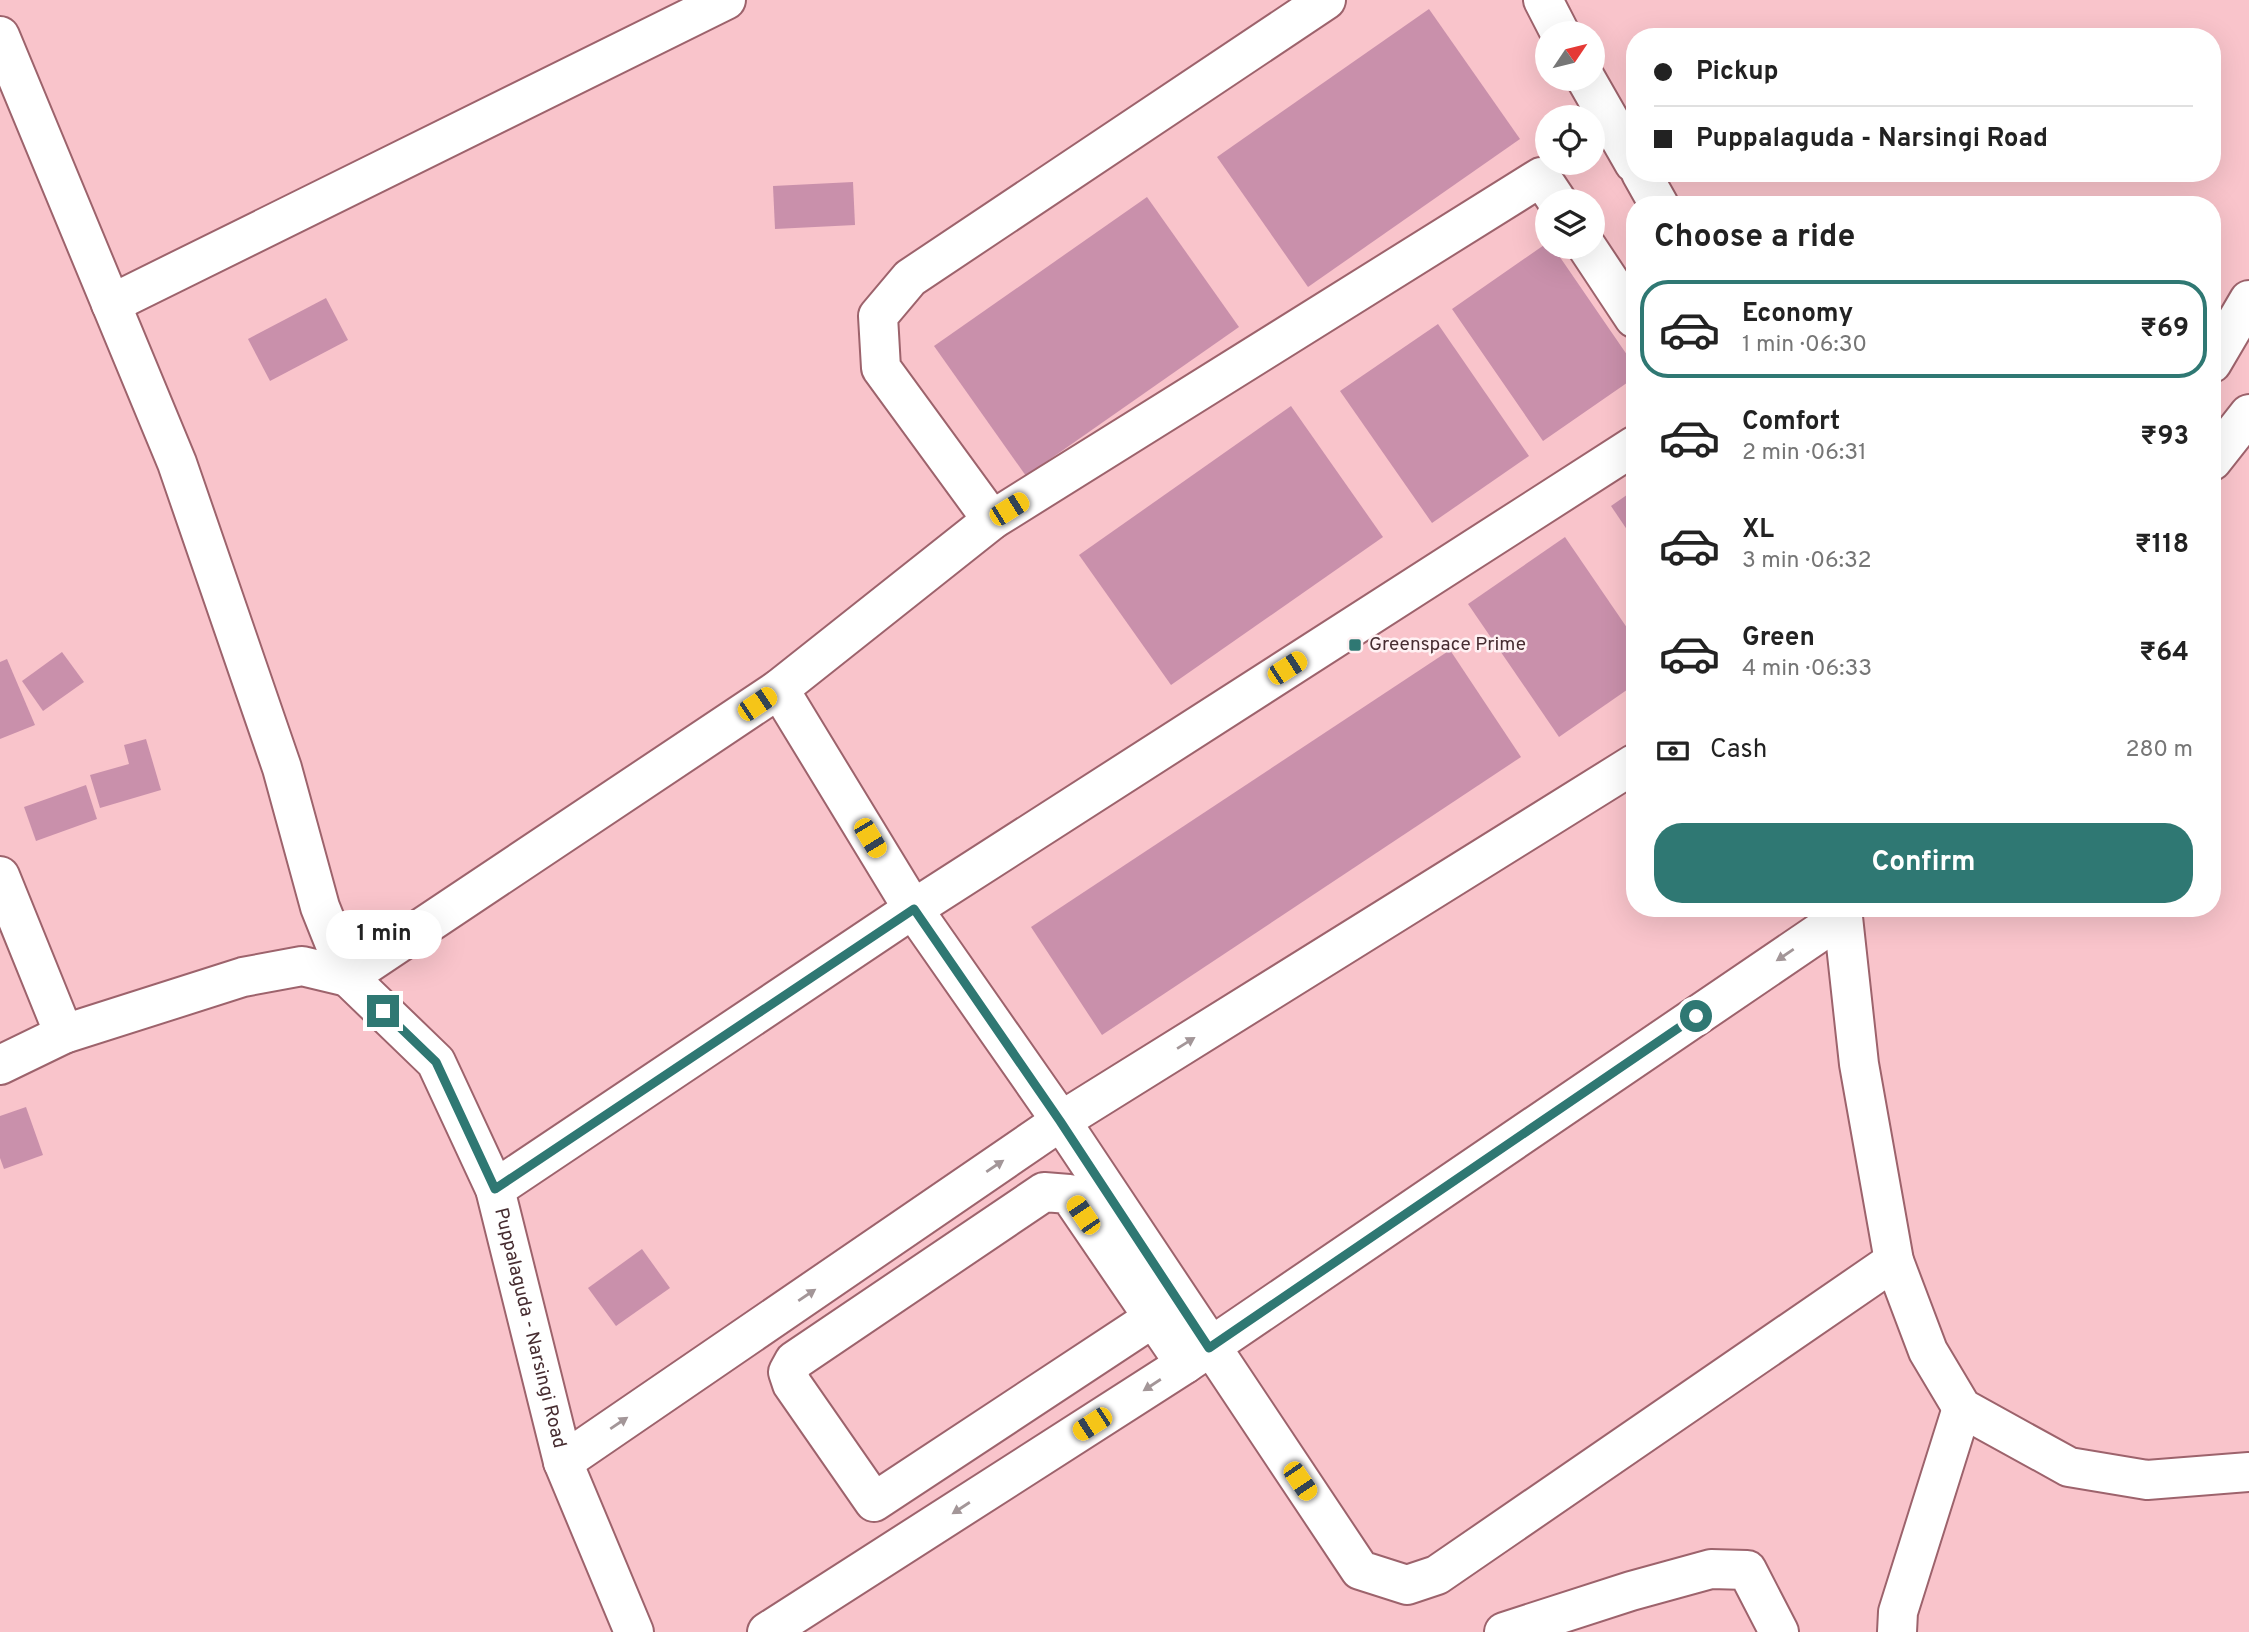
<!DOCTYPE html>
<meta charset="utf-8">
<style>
body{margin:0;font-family:Overpass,sans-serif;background:#f6f6f6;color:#222;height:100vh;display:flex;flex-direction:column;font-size:26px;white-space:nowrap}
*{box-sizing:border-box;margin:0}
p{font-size:23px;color:#767676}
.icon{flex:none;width:38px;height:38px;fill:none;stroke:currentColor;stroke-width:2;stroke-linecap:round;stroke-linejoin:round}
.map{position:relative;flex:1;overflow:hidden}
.sheet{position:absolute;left:1626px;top:196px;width:595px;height:721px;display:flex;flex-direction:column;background:#fff;border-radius:28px;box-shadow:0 7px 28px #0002}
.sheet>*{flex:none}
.top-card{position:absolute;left:1626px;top:28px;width:595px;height:154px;border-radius:28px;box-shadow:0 7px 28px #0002;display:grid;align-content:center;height:154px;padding:0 28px;background:#fff}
.needle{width:46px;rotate:55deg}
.tools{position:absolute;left:1535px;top:21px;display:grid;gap:14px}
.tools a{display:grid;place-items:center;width:70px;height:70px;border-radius:50%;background:#fff;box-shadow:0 7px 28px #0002;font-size:35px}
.end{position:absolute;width:32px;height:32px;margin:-16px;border:9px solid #2f7873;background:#fff;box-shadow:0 0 0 4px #fff}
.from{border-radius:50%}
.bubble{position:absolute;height:49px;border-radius:24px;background:#fff;box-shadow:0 7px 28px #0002;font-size:23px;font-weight:700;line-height:49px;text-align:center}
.car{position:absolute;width:21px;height:42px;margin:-21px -10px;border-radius:9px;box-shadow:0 0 5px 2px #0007;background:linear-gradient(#f5c518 24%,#345 0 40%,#f5c518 0 76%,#345 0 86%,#f5c518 0)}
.top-card b{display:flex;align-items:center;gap:24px;height:66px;font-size:26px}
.top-card b+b{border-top:2px solid #e0e0e0}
.top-card i{width:18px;height:18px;background:#222}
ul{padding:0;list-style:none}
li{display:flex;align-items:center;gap:21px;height:98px;margin:0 14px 10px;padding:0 14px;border:4px solid transparent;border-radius:28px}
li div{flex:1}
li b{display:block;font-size:26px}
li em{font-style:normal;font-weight:700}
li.on{border-color:#2f7873}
li>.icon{width:63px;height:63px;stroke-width:1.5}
h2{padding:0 28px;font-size:32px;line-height:84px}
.pay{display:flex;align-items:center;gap:18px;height:77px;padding:0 28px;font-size:26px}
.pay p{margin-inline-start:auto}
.cta{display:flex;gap:14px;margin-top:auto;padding:14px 28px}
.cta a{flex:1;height:80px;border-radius:28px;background:#2f7873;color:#fff;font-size:28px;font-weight:700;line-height:80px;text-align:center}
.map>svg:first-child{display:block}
.building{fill:#c990ab}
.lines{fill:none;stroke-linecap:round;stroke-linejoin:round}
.minor-casing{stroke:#9d636c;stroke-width:42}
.major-casing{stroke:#9d636c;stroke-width:42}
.minor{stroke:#fff;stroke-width:38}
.major{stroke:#fff;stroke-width:38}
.oneway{fill:#a39698}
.route{stroke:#2f7873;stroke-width:9}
.poi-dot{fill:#2f7873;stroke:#fff1f3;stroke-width:2.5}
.labels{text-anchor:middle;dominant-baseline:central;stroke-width:5;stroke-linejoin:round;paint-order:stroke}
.poi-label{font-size:19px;fill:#472d31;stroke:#fff1f3;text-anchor:start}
.street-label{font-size:19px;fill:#472d31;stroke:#fff1f3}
</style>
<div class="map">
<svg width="2249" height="1632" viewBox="0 0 2249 1632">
<rect width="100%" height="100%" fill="#f9c4cb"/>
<g class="building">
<path d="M1429 9 1520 139 1308 287 1217 157Z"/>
<path d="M853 182 855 225 775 229 773 186Z"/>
<path d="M1147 197 1239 327 1026 476 934 346Z"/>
<path d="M1547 243V247H1553L1634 365V378L1543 441 1452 309Z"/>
<path d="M326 298 348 340 270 381 248 339Z"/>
<path d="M1438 324 1529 456 1432 523 1340 391Z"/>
<path d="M1291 406 1383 537 1171 685 1079 555Z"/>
<path d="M1634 490V540L1611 506Z"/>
<path d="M1565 537 1634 638V685L1559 737 1468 604Z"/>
<path d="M1450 650 1521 757 1102 1035 1031 927Z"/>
<path d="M62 652 84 682 43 711 22 681Z"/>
<path d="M7 659 35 725 0 739V662Z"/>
<path d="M146 739 161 790 100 808 90 775 129 764 124 745Z"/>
<path d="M86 785 97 819 36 841 24 807Z"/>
<path d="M26 1107 43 1155 4 1169 0 1158V1116Z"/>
<path d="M642 1249 670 1288 616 1326 588 1288Z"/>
</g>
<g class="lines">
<g class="minor-casing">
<g id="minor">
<path d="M1326 0 910 278 878 316 881 368 992 520 779 689 913 909 1061 1121 1360 1570 1407 1585 1437 1575 1894 1261"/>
<path d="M1543 0 1560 33"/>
<path id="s1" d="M0 36 177 463 282 768 320 907 348 977 436 1062 495 1189 563 1462 634 1632"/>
<path d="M1586 79 1634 163"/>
<path d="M1641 173 1659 205"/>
<path d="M1587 247 1634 318"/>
<path d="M111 304 726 0"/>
<path d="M992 520 1541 177 1557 201"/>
<path d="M0 876 64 1034"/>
<path d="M1842 908 1859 1064 1894 1261 1928 1351 1962 1408 2069 1467 2147 1480 2249 1472"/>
<path d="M0 1065 64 1034 243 977 302 966 348 977 779 689"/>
<path d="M495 1189 913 909 1634 446"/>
<path d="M1153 1318 874 1502 792 1384 788 1372 794 1361 1044 1192 1069 1194 1185 1364"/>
<path d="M563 1462 1061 1121 1634 764"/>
<path d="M767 1632 1185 1364 1842 917"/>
<path d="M1504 1632 1631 1591 1711 1569 1747 1570 1779 1632"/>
<path d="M1897 1632 1898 1612 1962 1408"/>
</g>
</g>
<g class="major-casing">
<g id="major">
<path d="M2212 363 2249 300"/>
<path d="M2212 461 2249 414"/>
</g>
</g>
<use href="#minor" class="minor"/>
<use href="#major" class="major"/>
</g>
<defs><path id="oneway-solid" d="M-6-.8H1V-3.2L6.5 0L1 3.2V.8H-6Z" transform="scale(1.75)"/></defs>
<g class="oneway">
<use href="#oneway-solid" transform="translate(1785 955) rotate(146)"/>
<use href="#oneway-solid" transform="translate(1186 1043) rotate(-32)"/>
<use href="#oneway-solid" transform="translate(995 1166) rotate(-34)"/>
<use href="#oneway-solid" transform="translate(807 1295) rotate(-34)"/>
<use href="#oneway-solid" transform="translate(1152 1385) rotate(147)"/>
<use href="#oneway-solid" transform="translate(619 1423) rotate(-34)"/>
<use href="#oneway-solid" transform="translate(961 1508) rotate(147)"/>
</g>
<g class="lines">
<path class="route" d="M383 1011 436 1062 495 1189 914 909 1060 1121 1209 1348 1696 1016"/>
</g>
<rect class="poi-dot" x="1348" y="638" width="14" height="14" rx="3.5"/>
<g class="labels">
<g class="poi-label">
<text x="1369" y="645">Greenspace Prime</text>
</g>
<g class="street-label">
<text stroke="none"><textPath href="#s1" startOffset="1410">Puppalaguda - Narsingi Road</textPath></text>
</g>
</g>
</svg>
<div class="tools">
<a><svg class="needle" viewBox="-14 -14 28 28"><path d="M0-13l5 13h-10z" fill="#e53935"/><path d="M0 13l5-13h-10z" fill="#767676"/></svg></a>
<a><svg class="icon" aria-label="locate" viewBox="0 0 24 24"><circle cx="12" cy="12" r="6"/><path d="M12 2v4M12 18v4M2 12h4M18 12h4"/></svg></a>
<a><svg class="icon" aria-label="layers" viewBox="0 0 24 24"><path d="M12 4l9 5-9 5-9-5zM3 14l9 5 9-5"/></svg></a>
</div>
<i class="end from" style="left:1696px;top:1016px"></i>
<i class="end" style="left:383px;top:1011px"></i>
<div class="bubble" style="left:326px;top:910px;width:116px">1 min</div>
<i class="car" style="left:1009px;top:509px;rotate:58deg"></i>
<i class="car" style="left:1287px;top:668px;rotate:57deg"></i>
<i class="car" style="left:757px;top:704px;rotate:56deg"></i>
<i class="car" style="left:870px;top:838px;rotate:149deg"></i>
<i class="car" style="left:1083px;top:1215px;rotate:326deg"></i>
<i class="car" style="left:1092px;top:1424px;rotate:237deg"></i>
<i class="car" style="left:1300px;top:1481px;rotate:146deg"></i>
<div class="top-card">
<b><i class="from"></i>Pickup</b>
<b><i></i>Puppalaguda - Narsingi Road</b>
</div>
<section class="sheet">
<h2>Choose a ride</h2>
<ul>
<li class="on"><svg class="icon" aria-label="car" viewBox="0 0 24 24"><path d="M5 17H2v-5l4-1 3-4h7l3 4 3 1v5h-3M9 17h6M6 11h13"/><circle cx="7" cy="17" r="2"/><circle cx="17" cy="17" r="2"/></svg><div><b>Economy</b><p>1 min · 06:30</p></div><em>₹69</em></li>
<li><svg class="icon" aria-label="car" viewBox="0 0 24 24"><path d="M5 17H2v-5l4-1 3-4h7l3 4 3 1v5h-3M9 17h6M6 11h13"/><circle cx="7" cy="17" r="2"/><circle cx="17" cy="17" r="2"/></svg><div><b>Comfort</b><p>2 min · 06:31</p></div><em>₹93</em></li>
<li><svg class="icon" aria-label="car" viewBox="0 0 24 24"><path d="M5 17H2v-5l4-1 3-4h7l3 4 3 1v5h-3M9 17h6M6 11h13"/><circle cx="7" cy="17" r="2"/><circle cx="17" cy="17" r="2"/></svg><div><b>XL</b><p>3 min · 06:32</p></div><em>₹118</em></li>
<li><svg class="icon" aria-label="car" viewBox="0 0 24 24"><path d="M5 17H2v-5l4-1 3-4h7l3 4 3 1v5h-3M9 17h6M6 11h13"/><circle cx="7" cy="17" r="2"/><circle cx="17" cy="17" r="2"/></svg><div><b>Green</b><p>4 min · 06:33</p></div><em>₹64</em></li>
</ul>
<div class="pay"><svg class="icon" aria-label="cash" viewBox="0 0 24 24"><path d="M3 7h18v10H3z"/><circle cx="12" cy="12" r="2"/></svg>Cash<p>280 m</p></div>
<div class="cta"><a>Confirm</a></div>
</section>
</div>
